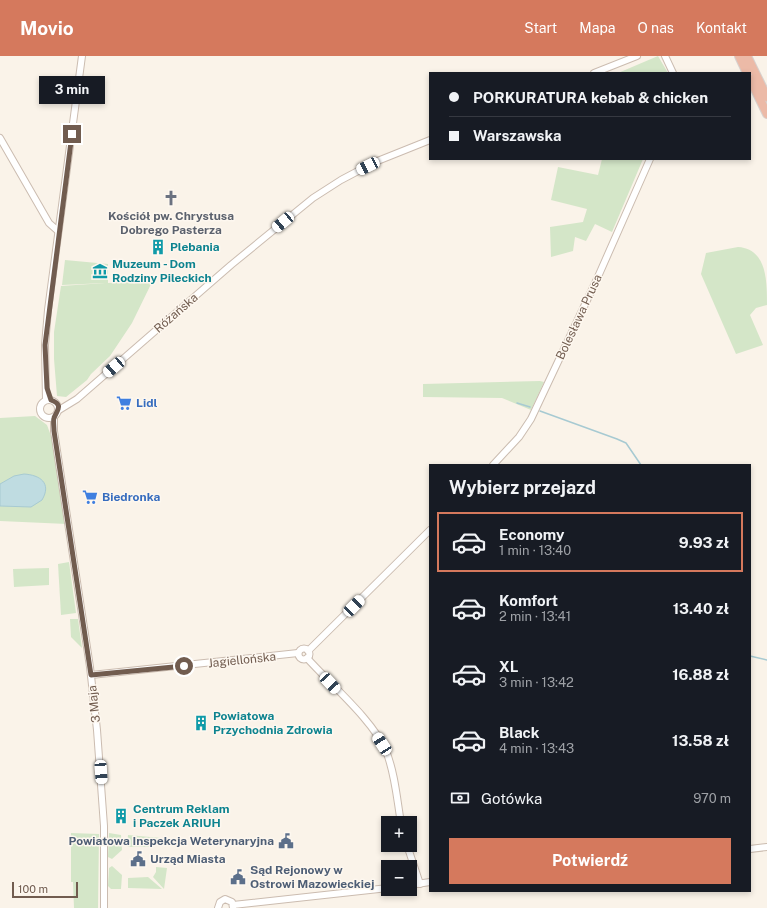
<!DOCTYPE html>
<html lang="pl">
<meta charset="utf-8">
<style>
body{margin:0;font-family:"Public Sans",sans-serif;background:#242831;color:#f1f3f6;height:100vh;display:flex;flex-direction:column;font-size:15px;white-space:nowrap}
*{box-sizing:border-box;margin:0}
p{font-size:13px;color:#9ea1a6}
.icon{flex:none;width:22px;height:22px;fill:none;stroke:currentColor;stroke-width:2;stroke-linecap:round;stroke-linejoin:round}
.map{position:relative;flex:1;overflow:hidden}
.panel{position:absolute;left:429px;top:408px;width:322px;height:428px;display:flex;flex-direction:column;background:#171b24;border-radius:0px;box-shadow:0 2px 6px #0003}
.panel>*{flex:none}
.top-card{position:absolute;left:429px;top:16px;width:322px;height:88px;border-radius:0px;box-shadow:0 2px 6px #0003;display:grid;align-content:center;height:88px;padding:0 20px;background:#171b24}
.controls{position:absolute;left:381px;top:760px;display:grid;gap:8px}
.controls a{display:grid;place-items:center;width:36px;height:36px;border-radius:0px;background:#171b24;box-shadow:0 2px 6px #0003;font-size:20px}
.scale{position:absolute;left:12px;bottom:10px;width:66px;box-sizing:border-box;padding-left:4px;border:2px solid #715c4f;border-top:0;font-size:11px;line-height:14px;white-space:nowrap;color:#715c4f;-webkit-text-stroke:3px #fdf7ef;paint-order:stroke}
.end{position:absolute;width:18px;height:18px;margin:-9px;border:5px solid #715c4f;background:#fff;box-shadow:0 0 0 2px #fff}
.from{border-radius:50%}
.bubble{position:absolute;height:28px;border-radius:0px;background:#171b24;box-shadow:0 2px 6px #0003;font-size:13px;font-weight:700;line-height:28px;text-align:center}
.car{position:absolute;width:12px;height:24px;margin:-12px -6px;border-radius:5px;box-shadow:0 0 3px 1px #0007;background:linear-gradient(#fff 24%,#345 0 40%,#fff 0 76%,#345 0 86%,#fff 0)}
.top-card b{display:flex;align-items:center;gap:14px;height:38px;font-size:15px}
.top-card b+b{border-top:1px solid #363941}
.top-card i{width:10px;height:10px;background:#f1f3f6}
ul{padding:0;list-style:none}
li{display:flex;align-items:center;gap:12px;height:60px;margin:0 8px 6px;padding:0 12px;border:2px solid transparent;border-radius:0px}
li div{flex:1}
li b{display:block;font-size:15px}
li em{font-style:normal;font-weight:700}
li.current{border-color:#d5795d}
li>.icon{width:36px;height:36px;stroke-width:1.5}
h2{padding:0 20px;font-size:18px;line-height:48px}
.pay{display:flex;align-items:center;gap:10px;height:44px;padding:0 20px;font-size:15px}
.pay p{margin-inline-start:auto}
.button{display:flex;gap:8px;margin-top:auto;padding:8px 20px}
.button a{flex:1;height:46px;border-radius:0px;background:#d5795d;color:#fff;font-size:16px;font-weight:700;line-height:46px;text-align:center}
header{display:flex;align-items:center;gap:24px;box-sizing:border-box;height:56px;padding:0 20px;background:#d5795d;color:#fff}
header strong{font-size:19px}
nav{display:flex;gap:22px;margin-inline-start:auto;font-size:14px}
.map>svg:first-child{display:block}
.green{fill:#d4e6c8}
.water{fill:#bfdce1;stroke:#a7cad2}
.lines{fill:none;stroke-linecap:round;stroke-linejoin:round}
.stream{stroke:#a7cad2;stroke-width:1.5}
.tertiary-casing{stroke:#cbbcb0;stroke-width:8}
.motorway-casing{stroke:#d7d1ce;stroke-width:10}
.tertiary{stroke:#fff;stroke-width:6}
.motorway{stroke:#ecbaa7;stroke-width:8}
.route{stroke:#715c4f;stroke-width:5}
.labels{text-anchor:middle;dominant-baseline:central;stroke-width:3;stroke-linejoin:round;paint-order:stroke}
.worship-label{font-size:12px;font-weight:bold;fill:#5b616d;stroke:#fdf7ef}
.culture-label{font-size:12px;font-weight:bold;fill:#0d838f;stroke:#fdf7ef;text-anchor:start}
.street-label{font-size:12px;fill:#715c4f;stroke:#fdf7ef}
.shop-label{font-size:12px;font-weight:bold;fill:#366cbe;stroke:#fdf7ef;text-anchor:start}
.service-label{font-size:12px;font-weight:bold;fill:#4e5e75;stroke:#fdf7ef;text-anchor:start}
</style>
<header>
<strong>Movio</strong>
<nav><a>Start</a><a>Mapa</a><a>O nas</a><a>Kontakt</a></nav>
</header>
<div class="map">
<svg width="767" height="852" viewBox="0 0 767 852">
<rect width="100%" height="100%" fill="#faf3e9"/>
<g class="green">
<path d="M658 0 668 17H618Z"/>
<path d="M602 103H643L612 176 595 168 586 185 575 181 573 195 551 201 550 171 583 166 587 153 551 144 558 111 598 119Z"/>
<path d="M738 191C767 193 767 225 767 249L756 252 750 259 763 289 736 298 701 218 706 197Z"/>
<path d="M65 204 108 208V227L153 224 132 267 110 300 91 318 87 324 66 341 57 340 54 303V276L61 230 105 227 62 229Z"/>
<path d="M540 325 544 326 531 354 502 342 423 341V328Z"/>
<path d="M35 360 47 369 51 380 67 468 0 465V362Z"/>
<path d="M69 506 76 557 61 559 58 508Z"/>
<path d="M49 512V529L14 531 13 513Z"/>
<path d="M70 563H78L82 592 71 581Z"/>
<path d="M71 777 99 778 98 852H74L73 826H71Z"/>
<path d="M109 777 121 779 122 794 112 803 108 801Z"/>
<path d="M128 779 161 782V783L152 791H129L127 790Z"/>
<path d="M112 810 122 819 121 833H111L108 830 109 812Z"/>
<path d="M156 811 167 812 164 833 153 821 156 816Z"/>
<path d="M148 821 162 833 128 832V822Z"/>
</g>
<path class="water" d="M24 418C40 419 52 427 42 444L31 451 0 450V428L14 420Z"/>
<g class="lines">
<g class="stream">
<path d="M517 347 530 351"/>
<path d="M540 355 617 383 626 387 641 409"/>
<path d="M750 600 767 604"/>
</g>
<g class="tertiary-casing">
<g id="tertiary">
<path d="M665 0 673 17"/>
<path d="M594 17 637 0"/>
<path d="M0 82 49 167 58 175"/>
<circle cx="49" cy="353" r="9"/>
<path d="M46 344 45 289 48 254 82 0"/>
<path d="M59 354 77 343 231 209 313 142 341 124 375 106 430 84"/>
<path d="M54 362V375L90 611 97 674 104 770V852"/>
<path d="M493 409 519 381 531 363 597 223 650 103"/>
<circle cx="304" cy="598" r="5.5"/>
<path d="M308 595 430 474"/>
<path d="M307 602C330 628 373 664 386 695 395 717 397 744 401 767"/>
<path d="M91 619 298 597"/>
<path d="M407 789 420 828"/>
<path d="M750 793 767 791"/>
<path d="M410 829 430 826"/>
<path d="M233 849 388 832"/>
<path d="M218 852 220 846 225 843 232 846 233 852"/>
</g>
</g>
<g class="motorway-casing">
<g id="motorway">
<path d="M739 0 747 17"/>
<path d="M747 0 767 41"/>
<path d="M750 23 767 58"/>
</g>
</g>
<use href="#tertiary" class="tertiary"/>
<use href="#motorway" class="motorway"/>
</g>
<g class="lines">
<path class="route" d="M72 78 45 289 47 332 51 344C64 349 57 354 54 362 53 364 54 371 54 375L91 619 184 610"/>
</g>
<defs>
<g id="church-bare" transform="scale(1.2)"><path d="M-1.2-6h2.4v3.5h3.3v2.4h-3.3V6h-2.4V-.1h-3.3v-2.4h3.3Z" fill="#6b7280" stroke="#fdf7ef" stroke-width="2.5" paint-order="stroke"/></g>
<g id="building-bare" transform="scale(1.2)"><path d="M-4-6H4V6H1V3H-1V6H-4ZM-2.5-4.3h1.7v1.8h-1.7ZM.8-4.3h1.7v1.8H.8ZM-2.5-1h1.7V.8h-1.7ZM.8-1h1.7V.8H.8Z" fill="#0f9aa8" stroke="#fdf7ef" stroke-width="2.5" paint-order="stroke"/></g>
<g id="museum-bare" transform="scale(1.2)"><path d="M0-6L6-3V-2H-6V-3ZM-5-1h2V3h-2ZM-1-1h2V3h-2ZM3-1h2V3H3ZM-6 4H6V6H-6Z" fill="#0f9aa8" stroke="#fdf7ef" stroke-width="2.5" paint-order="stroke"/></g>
<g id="supermarket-bare" transform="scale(1.2)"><path d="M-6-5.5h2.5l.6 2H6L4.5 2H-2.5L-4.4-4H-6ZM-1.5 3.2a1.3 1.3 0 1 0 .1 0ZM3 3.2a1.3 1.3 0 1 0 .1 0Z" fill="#3f7fe0" stroke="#fdf7ef" stroke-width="2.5" paint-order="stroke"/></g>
<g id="civic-bare" transform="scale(1.2)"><path d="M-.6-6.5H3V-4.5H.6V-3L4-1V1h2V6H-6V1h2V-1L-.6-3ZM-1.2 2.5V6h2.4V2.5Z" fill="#5c6f8a" stroke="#fdf7ef" stroke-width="2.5" paint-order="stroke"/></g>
</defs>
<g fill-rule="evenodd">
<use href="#church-bare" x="171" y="142"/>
<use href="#building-bare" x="158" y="191"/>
<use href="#museum-bare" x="100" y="215"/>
<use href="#supermarket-bare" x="124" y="347"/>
<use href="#supermarket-bare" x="90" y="441"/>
<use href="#building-bare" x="201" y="667"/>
<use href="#building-bare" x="121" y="760"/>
<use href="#civic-bare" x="286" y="785"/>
<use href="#civic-bare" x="138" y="803"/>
<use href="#civic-bare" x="238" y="821"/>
</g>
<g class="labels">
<g class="worship-label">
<text x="171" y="160">Kościół pw. Chrystusa<tspan x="171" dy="14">Dobrego Pasterza</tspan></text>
</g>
<g class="culture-label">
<text x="170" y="191">Plebania</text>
<text x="112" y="208">Muzeum - Dom<tspan x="112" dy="14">Rodziny Pileckich</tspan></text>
<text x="213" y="660">Powiatowa<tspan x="213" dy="14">Przychodnia Zdrowia</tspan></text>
<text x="133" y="753">Centrum Reklam<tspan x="133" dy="14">i Paczek ARIUH</tspan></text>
</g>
<g class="street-label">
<text transform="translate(176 257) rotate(-41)">Różańska</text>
<text transform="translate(579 261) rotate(-65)">Bolesława Prusa</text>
<text transform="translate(242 604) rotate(-6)">Jagiellońska</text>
<text transform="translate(94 648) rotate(-96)">3 Maja</text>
</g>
<g class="shop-label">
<text x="136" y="347">Lidl</text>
<text x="102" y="441">Biedronka</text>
</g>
<g class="service-label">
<text x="274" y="785" text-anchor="end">Powiatowa Inspekcja Weterynaryjna</text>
<text x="150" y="803">Urząd Miasta</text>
<text x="250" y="814">Sąd Rejonowy w<tspan x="250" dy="14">Ostrowi Mazowieckiej</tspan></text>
</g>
</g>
</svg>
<div class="controls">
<a>+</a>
<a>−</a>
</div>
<div class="scale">100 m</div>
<i class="end from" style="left:184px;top:610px"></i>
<i class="end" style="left:72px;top:78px"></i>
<div class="bubble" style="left:39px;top:20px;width:66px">3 min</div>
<i class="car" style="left:368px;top:110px;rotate:244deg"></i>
<i class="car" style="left:283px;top:166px;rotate:230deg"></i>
<i class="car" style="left:114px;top:311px;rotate:229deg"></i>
<i class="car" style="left:354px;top:550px;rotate:45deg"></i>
<i class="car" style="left:330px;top:627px;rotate:137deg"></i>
<i class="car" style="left:382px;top:688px;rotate:327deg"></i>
<i class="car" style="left:101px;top:716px;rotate:176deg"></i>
<div class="top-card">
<b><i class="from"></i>PORKURATURA kebab &amp; chicken</b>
<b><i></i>Warszawska</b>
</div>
<section class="panel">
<h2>Wybierz przejazd</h2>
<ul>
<li class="current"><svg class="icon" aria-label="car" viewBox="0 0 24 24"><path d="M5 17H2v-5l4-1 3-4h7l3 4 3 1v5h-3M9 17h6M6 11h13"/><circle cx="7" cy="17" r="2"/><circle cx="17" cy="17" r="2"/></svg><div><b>Economy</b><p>1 min · 13:40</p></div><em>9.93 zł</em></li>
<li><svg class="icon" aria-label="car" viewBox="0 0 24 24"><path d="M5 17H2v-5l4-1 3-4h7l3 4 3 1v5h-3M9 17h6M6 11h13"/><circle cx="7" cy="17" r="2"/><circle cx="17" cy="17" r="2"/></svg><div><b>Komfort</b><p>2 min · 13:41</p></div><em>13.40 zł</em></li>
<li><svg class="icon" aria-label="car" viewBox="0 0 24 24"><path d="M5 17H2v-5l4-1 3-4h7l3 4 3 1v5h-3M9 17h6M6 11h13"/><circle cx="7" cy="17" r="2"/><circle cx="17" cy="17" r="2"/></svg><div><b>XL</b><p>3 min · 13:42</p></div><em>16.88 zł</em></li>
<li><svg class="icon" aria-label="car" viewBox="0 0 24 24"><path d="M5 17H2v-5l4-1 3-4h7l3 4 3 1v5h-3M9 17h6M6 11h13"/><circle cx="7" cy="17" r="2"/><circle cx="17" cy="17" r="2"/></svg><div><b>Black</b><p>4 min · 13:43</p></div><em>13.58 zł</em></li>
</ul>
<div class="pay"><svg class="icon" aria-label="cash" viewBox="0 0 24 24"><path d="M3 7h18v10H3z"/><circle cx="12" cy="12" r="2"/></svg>Gotówka<p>970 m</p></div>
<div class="button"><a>Potwierdź</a></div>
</section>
</div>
